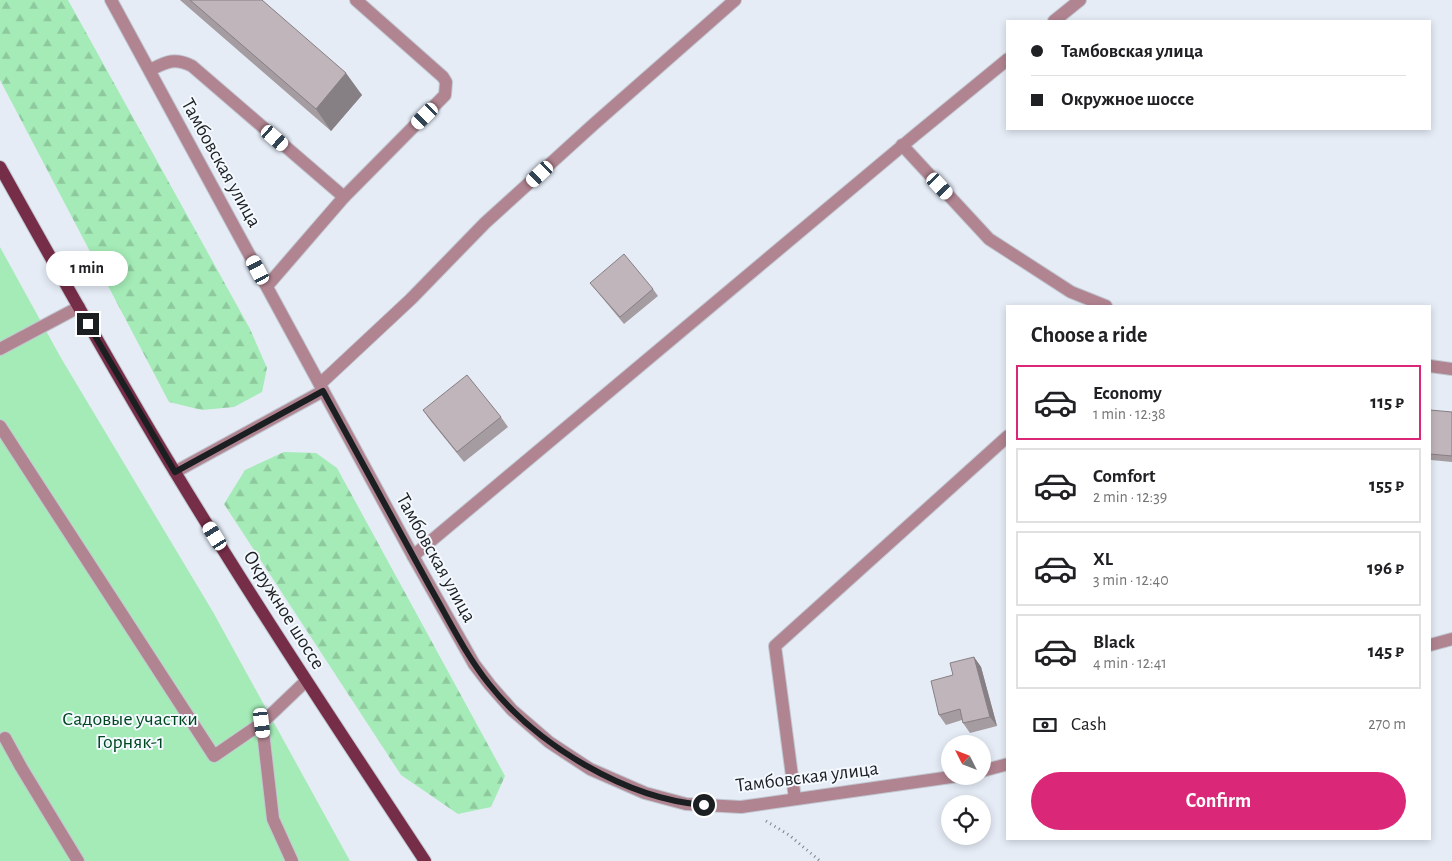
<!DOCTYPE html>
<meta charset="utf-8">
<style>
body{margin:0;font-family:"Alegreya Sans",sans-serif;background:#f6f6f6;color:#202124;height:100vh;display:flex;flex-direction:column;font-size:19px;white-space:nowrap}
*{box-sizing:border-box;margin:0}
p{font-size:16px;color:#757577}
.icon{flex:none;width:28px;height:28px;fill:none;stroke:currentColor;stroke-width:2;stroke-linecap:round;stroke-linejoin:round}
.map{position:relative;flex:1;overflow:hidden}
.drawer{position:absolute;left:1006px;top:305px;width:425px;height:535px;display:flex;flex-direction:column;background:#fff;border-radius:0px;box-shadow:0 2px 8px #0003}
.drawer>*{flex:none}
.banner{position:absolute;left:1006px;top:20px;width:425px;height:110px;border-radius:0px;box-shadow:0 2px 8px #0003;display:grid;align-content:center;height:110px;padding:0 25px;background:#fff}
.needle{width:32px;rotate:312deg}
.fabs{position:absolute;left:941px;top:735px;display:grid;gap:10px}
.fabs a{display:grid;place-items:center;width:50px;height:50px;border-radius:50%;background:#fff;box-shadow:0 2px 8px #0003;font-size:25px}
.end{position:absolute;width:22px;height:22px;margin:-11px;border:6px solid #1c1f22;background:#fff;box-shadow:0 0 0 2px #fff}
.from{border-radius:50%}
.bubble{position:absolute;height:35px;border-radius:18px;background:#fff;box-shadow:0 2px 8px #0003;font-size:16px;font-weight:700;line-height:35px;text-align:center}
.car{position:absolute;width:15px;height:30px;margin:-15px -8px;border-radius:6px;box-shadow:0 0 4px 1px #0007;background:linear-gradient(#fff 24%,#345 0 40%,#fff 0 76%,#345 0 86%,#fff 0)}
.banner b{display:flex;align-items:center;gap:18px;height:48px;font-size:19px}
.banner b+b{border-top:1px solid #e0e0e0}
.banner i{width:12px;height:12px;background:#202124}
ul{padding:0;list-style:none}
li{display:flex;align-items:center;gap:15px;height:75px;margin:0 10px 8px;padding:0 15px;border:2px solid #e0e0e0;border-radius:0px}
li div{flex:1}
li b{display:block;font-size:19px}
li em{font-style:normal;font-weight:700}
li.on{border-color:#db2777}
li>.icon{width:45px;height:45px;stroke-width:1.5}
h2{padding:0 25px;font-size:22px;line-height:60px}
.pay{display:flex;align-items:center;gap:12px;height:55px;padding:0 25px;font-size:19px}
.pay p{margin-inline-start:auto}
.button{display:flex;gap:10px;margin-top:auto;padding:10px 25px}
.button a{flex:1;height:58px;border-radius:30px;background:#db2777;color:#fff;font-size:20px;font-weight:700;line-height:58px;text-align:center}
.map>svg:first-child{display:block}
.forest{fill:url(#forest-firs)}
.green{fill:#a4ebb7}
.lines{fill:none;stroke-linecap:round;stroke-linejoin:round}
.minor-casing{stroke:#c1c7d0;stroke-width:14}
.major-casing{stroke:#c1c7d0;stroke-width:14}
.path{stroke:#7c8187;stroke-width:3;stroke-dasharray:1 4;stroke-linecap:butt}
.minor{stroke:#b08490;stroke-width:12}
.major{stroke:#762d47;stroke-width:12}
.wall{fill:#a59ca1}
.shaded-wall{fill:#867f83}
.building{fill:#c0b5bb;stroke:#867f83}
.route{stroke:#1c1f22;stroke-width:6}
.labels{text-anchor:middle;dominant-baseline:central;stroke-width:4;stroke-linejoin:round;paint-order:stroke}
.street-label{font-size:20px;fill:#1c1f22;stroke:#f4f9ff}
.park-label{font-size:20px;fill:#004720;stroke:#f4f9ff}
</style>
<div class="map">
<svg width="1452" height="861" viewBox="0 0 1452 861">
<defs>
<pattern id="forest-firs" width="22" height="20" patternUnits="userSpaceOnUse" patternTransform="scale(1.25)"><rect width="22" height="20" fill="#a4ebb7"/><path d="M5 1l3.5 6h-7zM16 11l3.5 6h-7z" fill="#8dc99d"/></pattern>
</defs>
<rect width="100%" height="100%" fill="#e5ecf6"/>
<g class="forest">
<path d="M0 0H68L250 329 267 368 262 392 234 407 202 410 169 402 0 80Z"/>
<path d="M284 452 316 453 337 468 505 776 491 807 458 814 401 775 224 504 245 470Z"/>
</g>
<path class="green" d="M0 247 61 358 213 612 350 861H0Z"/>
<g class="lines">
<g class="minor-casing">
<g id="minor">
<path d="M111 0 413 556 474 664 490 685 512 710 549 742 590 769 645 793 686 804 741 807 958 776"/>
<path d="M1054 21 1080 0"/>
<path d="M150 70C166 62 174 57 192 66L344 197"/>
<path d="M902 145 989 239 1071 292 1106 306"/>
<path d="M267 286 344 197 445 95 446 82 443 77 356 0"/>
<path d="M0 349 79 307"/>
<path d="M1430 366 1452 369"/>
<path d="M320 384 411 299 485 223 594 124 735 0"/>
<path d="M0 426 214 756 262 723 306 681"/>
<path d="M175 472 323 391"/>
<path d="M413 556 914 136 1008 59"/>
<path d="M1430 645 1452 639"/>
<path d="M262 723 273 819 292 861"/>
<path d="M5 738 21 767 78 861"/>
<path d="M982 771 1008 764"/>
<path d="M795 799 775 646 1008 436"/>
</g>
</g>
<g class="major-casing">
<path id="major" d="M0 167C57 269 114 372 175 472 255 604 340 732 425 861"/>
</g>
<path class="path" d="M766 821 789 835 820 861"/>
<use href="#minor" class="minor"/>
<use href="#major" class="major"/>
</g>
<g class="wall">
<path d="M180 0H262L362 95 331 131Z"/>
<path d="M590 283 653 289 658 296 624 324 595 289Z"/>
<path d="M423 410 501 417 508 427 464 462 430 420Z"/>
<path d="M1452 412V462L1431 460 1430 459V415Z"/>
<path d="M974 657 981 667 997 726 970 733 963 723 962 720 946 725 939 715 953 675Z"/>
</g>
<g class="shaded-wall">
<path d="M346 73 362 95 331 131 316 109Z"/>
<path d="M974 657 981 667 997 726 990 717Z"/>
</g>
<g class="building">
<path d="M190 0H262L346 73 316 109Z"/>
<path d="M624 254 653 289 620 317 590 283Z"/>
<path d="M467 375 501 417 457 452 423 410Z"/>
<path d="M1430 410 1452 412V456L1430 454Z"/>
<path d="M974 657 990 717 963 723 960 709 939 715 931 681 953 675 950 663Z"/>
</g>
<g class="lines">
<path class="route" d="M88 324 175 472 323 391C359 456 394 522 430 587 449 620 465 654 489 684 537 745 626 799 704 805"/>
</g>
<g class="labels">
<g class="street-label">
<text transform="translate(221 163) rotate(61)">Тамбовская улица</text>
<text transform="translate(436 558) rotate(61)">Тамбовская улица</text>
<text transform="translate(284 610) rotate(58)">Окружное шоссе</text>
<text transform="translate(807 777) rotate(-7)">Тамбовская улица</text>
</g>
<g class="park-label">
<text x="130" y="719">Садовые участки<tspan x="130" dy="23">Горняк-1</tspan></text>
</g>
</g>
</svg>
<div class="fabs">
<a><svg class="needle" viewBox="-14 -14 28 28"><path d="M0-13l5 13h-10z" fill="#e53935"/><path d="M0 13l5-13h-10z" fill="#757577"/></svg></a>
<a><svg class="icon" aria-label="locate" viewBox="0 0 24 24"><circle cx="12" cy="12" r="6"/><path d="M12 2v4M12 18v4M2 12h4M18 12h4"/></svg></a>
</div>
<i class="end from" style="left:704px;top:805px"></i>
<i class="end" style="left:88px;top:324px"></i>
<div class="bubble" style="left:46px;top:251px;width:82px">1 min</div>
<i class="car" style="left:425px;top:116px;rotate:225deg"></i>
<i class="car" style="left:275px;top:138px;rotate:131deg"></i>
<i class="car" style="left:540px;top:174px;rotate:227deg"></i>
<i class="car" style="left:940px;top:186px;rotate:137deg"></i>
<i class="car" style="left:258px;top:270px;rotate:332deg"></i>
<i class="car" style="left:215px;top:536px;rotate:328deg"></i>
<i class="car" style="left:262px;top:723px;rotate:173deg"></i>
<div class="banner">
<b><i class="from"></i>Тамбовская улица</b>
<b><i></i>Окружное шоссе</b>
</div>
<section class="drawer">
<h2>Choose a ride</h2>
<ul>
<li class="on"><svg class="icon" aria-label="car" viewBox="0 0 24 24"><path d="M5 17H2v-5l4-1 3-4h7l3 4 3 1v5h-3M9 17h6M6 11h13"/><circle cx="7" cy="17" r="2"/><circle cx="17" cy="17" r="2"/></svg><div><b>Economy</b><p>1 min · 12:38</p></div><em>115 ₽</em></li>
<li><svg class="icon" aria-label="car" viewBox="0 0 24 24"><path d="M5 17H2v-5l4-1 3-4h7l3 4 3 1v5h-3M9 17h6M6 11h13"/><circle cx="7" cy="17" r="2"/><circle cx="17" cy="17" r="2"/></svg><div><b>Comfort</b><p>2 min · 12:39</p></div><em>155 ₽</em></li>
<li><svg class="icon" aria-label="car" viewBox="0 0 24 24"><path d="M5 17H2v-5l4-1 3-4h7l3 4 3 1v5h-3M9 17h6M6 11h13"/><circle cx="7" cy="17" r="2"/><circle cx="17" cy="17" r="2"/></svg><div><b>XL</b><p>3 min · 12:40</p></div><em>196 ₽</em></li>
<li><svg class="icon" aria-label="car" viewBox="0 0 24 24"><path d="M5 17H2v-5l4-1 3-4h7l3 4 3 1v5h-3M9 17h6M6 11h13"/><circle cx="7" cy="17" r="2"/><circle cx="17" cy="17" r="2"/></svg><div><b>Black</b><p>4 min · 12:41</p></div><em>145 ₽</em></li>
</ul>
<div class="pay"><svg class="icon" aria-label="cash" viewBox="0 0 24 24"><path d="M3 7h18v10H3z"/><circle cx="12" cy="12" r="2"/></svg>Cash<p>270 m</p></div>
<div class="button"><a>Confirm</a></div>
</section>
</div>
